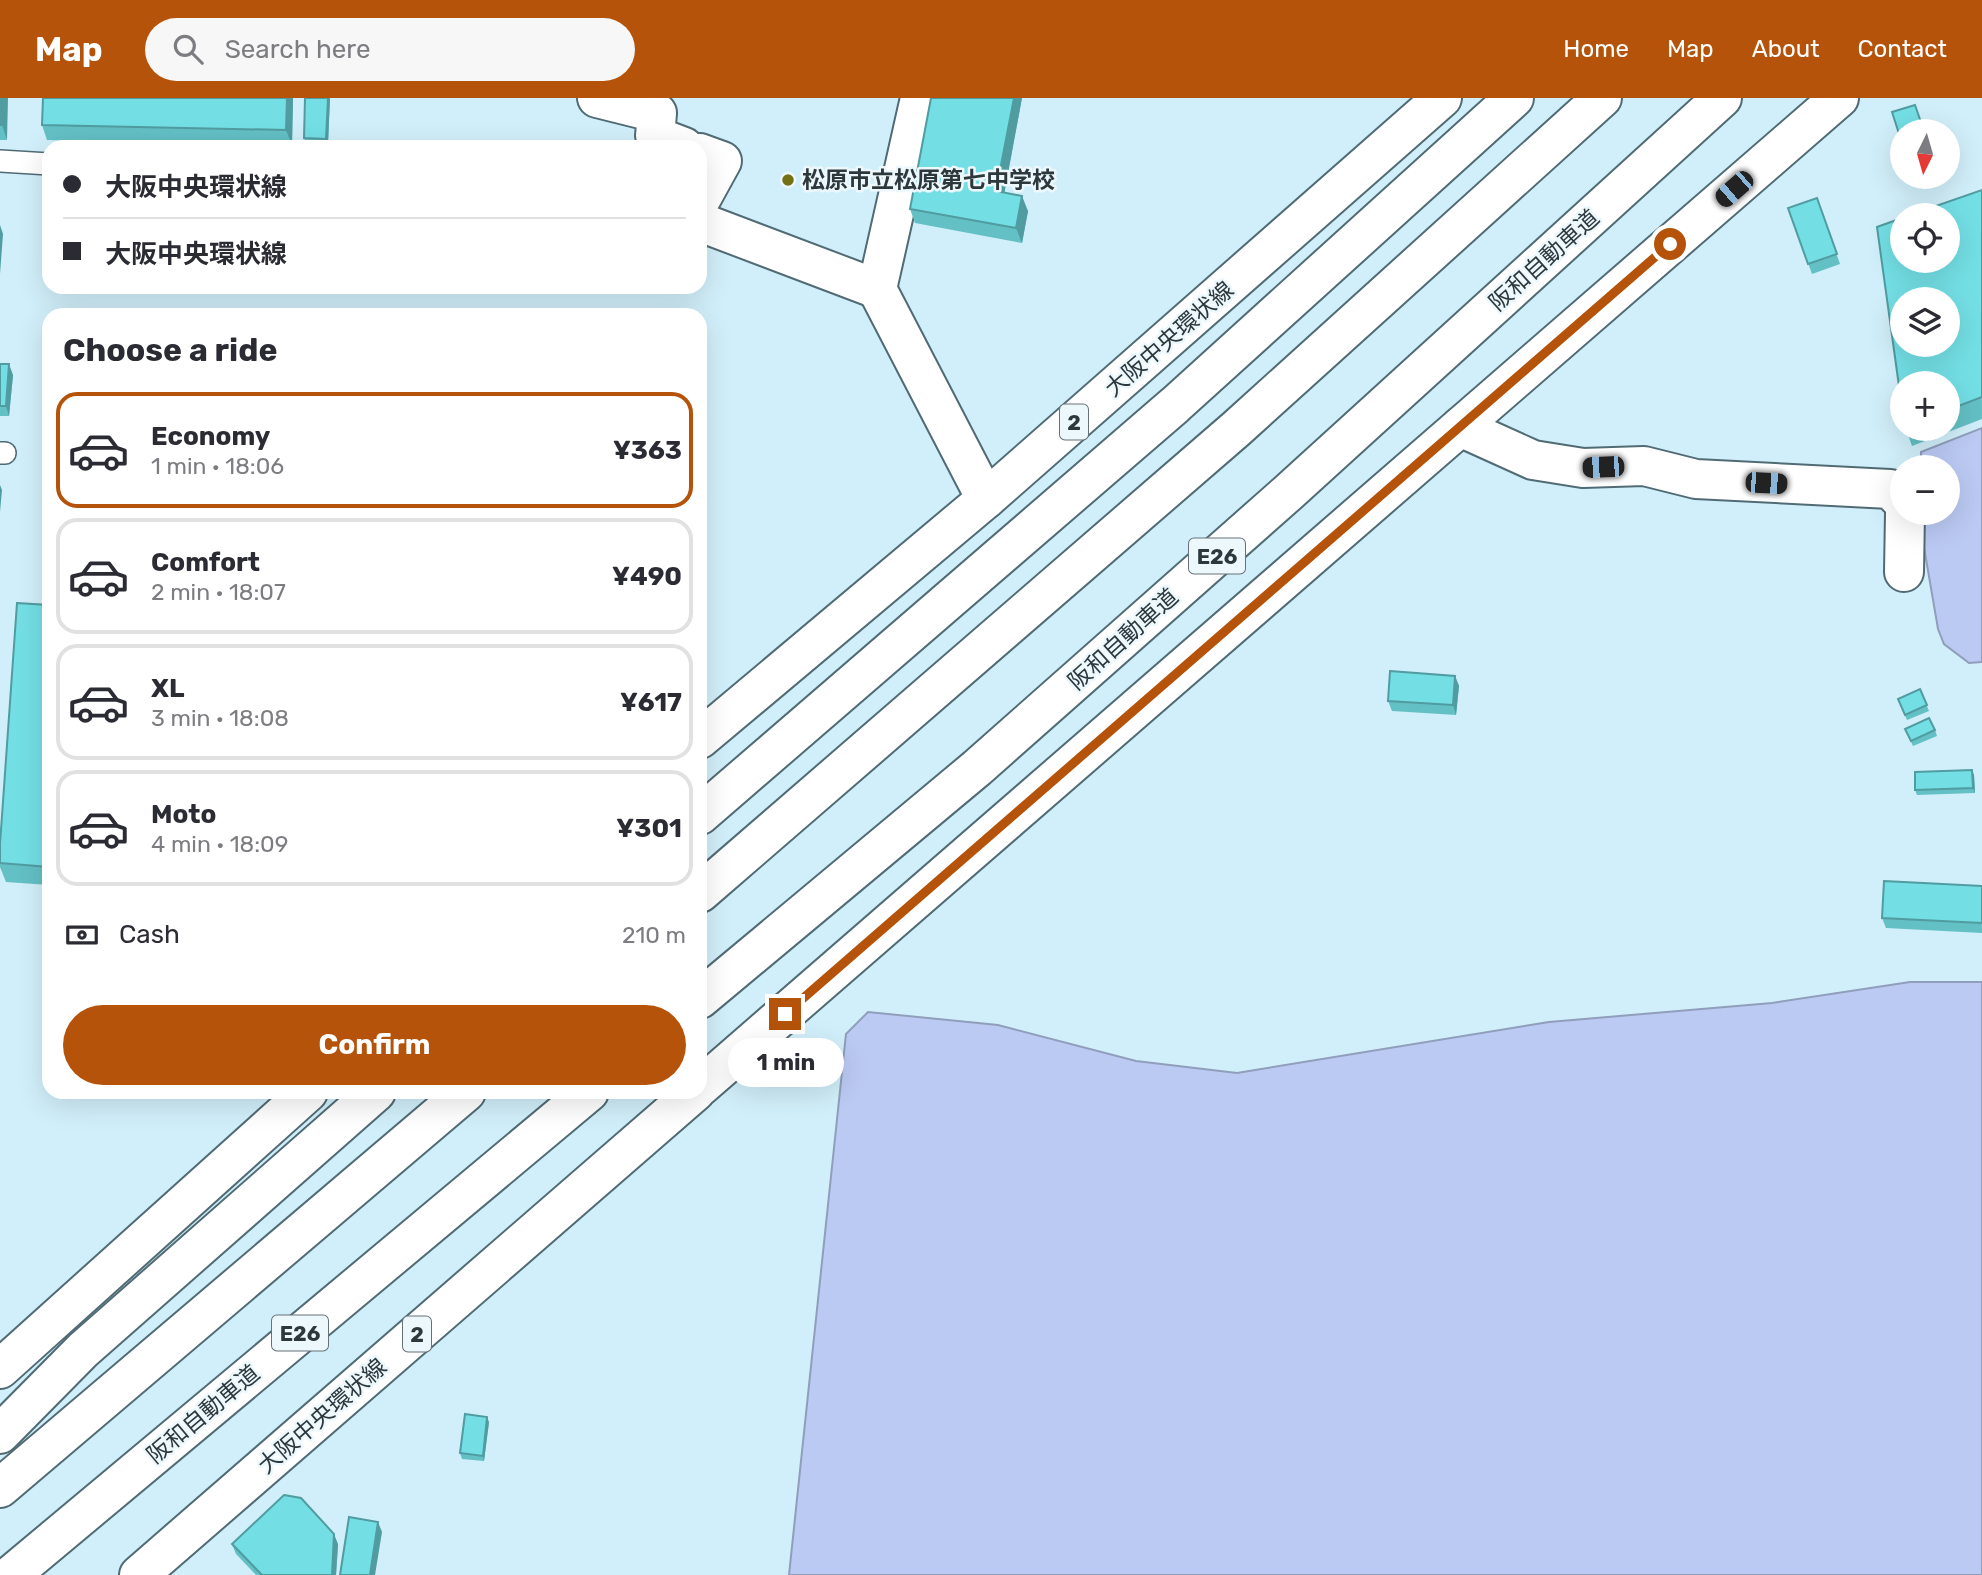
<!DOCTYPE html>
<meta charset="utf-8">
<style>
body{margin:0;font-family:Rubik,"Noto Sans JP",sans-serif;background:#f7f7f7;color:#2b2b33;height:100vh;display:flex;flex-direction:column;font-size:26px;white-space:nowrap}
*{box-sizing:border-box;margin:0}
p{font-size:23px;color:#7c7c81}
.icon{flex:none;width:38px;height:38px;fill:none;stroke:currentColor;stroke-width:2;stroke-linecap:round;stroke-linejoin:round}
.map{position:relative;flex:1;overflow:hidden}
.sheet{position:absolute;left:42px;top:210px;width:665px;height:791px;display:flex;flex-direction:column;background:#fff;border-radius:21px;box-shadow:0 7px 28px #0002}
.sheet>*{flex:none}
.hud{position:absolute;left:42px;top:42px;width:665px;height:154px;border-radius:21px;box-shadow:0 7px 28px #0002;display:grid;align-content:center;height:154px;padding:0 21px;background:#fff}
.needle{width:46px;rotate:185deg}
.fabs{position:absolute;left:1890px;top:21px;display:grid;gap:14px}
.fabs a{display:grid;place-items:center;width:70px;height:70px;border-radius:50%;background:#fff;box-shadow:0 7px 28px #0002;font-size:35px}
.end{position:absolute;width:32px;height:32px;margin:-16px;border:9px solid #b45309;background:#fff;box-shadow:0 0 0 4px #fff}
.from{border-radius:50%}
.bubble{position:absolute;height:49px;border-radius:24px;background:#fff;box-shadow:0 7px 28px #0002;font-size:23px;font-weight:700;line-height:49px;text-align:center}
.car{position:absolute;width:21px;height:42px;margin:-21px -10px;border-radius:9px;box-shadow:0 0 5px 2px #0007;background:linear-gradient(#222 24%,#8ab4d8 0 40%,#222 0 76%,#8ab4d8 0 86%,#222 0)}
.hud b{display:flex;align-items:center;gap:24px;height:66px;font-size:26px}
.hud b+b{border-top:2px solid #e1e1e2}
.hud i{width:18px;height:18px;background:#2b2b33}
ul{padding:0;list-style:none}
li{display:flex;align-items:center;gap:21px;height:116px;margin:0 14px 10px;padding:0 7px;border:4px solid #e1e1e2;border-radius:21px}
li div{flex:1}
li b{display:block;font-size:26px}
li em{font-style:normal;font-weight:700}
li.on{border-color:#b45309}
li>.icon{width:63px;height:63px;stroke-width:1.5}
h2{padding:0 21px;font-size:32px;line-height:84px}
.pay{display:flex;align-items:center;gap:18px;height:77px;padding:0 21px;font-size:26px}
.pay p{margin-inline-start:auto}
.cta{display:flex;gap:14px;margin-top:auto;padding:14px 21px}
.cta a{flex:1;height:80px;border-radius:42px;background:#b45309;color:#fff;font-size:28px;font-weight:700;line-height:80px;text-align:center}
header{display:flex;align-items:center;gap:42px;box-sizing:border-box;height:98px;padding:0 35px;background:#b45309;color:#fff}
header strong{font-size:33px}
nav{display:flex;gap:38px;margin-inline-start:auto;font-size:24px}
.search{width:490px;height:63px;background:#f7f7f7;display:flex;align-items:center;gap:18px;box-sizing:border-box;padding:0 24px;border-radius:38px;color:#7c7c81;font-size:26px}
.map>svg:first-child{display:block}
.water{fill:#bbcaf3;stroke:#909ebc;stroke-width:2}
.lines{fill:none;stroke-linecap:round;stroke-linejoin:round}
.service-casing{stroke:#516b74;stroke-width:24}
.minor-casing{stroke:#516b74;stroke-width:42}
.primary-casing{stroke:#516b74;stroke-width:42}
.motorway-casing{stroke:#516b74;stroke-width:42}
.service{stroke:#fff;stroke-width:21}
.minor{stroke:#fff;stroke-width:38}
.primary{stroke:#fff;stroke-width:38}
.motorway{stroke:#fff;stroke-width:38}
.wall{fill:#63c0c5}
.shaded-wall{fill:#509ca0}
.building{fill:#73dfe5;stroke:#509ca0;stroke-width:2;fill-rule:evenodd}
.route{stroke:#b45309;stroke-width:9}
.poi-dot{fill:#747114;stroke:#edf8fd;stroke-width:2.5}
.labels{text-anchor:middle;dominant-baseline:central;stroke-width:5;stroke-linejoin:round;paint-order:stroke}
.shield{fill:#edf8fd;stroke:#677277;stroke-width:2}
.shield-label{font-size:21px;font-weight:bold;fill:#2d383d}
.poi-label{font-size:23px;font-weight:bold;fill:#2d383d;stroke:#edf8fd;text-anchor:start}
.street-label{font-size:23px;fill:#2d383d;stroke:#edf8fd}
</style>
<header>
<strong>Map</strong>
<div class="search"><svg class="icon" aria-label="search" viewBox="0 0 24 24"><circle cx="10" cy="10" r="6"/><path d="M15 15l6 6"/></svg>Search here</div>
<nav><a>Home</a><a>Map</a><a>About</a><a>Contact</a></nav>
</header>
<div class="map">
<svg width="1982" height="1477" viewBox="0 0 1982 1477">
<rect width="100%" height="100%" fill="#d1effa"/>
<g class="water">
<path d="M1982 330V564L1969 565 1944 546 1938 531 1921 432V415H1948V369H1921V354Z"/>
<path d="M1910 884H1982V1477H789L846 936 868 914 998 927 1136 963 1237 975 1549 924 1772 905Z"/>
</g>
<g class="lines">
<g class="service-casing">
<g id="service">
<path d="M0 63 49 66"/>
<path d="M0 355H5"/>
</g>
</g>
<g class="minor-casing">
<g id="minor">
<path d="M597 0 657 15 655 38 684 49"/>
<path d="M920 0 877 191 986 401"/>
<path d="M700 55 722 63 700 103"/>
<path d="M700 124 877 191"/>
<path d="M1460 329 1533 362 1583 370 1644 368 1696 381 1890 391 1902 403"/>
<path d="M1904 474 1905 415"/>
</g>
</g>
<g class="primary-casing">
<g id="primary">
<path d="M700 641 986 401 1442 0"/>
<path d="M700 989 1839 0"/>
<path d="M0 1271 308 994"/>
<path d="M139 1477 695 994"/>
</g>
</g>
<g class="motorway-casing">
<g id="motorway">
<path d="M700 717 1175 307 1514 0"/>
<path d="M700 795 1236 331 1602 0"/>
<path d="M700 901 977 670 1290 393 1722 0"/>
<path d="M0 1336 83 1252 376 994"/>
<path d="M0 1390 466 994"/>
<path d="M11 1477 589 994"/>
</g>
</g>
<use href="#service" class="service"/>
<use href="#minor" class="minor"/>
<use href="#primary" class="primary"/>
<use href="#motorway" class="motorway"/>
</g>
<g class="wall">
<path d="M0 0 7 42H0Z"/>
<path d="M293 0 292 47 47 42 42 27Z"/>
<path d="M330 0 328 46 306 45 304 40Z"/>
<path d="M931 0H1022L1004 95 1028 113 1022 145 915 125 910 111Z"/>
<path d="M1982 92V321L1912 348 1906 331H1948V285Z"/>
<path d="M1817 100 1840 166 1812 176 1788 110Z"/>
<path d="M0 266 13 277 9 318H0Z"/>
<path d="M49 507V787L6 784 0 769V746Z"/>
<path d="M1455 578 1459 588 1456 617 1392 613 1388 603Z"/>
<path d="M1920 591 1929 613 1907 622 1898 601Z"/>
<path d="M1905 631 1935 632 1937 638 1913 648Z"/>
<path d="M1974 677 1975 695 1917 697 1915 692Z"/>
<path d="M1982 788V835L1886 830 1882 820Z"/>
<path d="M489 1324 484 1363 462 1361 460 1355Z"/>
<path d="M232 1446H338L336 1477H256L236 1456Z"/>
</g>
<g class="shaded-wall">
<path d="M2 0H8L7 42 2 27Z"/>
<path d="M287 0H293L292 47 286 32Z"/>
<path d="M328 0H330L328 46 326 41Z"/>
<path d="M1014 0H1022L1002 108 996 93Z"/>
<path d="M1022 98 1028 113 1022 145 1016 130Z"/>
<path d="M0 127 3 136 0 176Z"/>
<path d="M9 266 13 277 9 318 6 308Z"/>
<path d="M0 387 2 392 0 414Z"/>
<path d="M1455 578 1459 588 1456 617 1453 607Z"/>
<path d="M1972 672 1974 677 1975 695 1973 690Z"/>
<path d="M487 1319 489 1324 484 1363 483 1358Z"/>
<path d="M378 1424 382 1434 375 1477H370Z"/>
<path d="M334 1436 338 1446 336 1477H332Z"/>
</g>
<g class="building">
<rect x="0" y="0" width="2" height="27"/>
<path d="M43 0H287L286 32 42 27Z"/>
<path d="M305 0H328L326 41 304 40Z"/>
<path d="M931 0H1014L996 93 1022 98 1016 130 910 111Z"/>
<path d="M1915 7 1924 33H1902V45L1892 14Z"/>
<path d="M1982 92V299L1948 312V285H1902V310L1877 129 1902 120V163H1948V117H1910ZM1902 201H1948V247H1902Z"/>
<path d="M1817 100 1837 156 1808 166 1788 110Z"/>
<path d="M0 266H9L6 308H0Z"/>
<path d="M17 505 49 507V769L0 765V746Z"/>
<path d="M1390 573 1455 578 1453 607 1388 603Z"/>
<path d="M1920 591 1927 607 1905 617 1898 601Z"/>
<path d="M1929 620 1935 632 1911 643 1905 631Z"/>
<path d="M1972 672 1973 690 1915 692V674Z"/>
<path d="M1884 783 1982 788V825L1882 820Z"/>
<path d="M465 1316 487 1319 483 1358 460 1355Z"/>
<path d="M284 1397 301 1400 334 1436 332 1477H262L232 1446Z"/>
<path d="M349 1419 378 1424 370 1477H340Z"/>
</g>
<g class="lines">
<path class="route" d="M785 916 1670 146"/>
</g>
<circle class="poi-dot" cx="788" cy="82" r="7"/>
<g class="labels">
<g class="shield">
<rect x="1060" y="306.5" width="28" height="35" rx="5"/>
<rect x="1189" y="440.5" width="56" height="35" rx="5"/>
<rect x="272" y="1217.5" width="56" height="35" rx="5"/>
<rect x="403" y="1218.5" width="28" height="35" rx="5"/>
</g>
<g class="shield-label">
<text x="1074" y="324">2</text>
<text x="1217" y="458">E26</text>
<text x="300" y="1235">E26</text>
<text x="417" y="1236">2</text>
</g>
<g class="poi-label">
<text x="802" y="82">松原市立松原第七中学校</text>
</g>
<g class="street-label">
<text transform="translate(1544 162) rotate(-42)">阪和自動車道</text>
<text transform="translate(1169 241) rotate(-41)">大阪中央環状線</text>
<text transform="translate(1123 541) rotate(-42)">阪和自動車道</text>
<text transform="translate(203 1316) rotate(-40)">阪和自動車道</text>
<text transform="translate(322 1318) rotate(-41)">大阪中央環状線</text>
</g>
</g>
</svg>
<div class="fabs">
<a><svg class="needle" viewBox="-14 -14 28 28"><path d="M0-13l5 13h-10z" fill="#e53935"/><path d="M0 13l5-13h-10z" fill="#7c7c81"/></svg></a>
<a><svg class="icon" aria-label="locate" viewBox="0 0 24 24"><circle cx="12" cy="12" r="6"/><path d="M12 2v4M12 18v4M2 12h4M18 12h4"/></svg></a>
<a><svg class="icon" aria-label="layers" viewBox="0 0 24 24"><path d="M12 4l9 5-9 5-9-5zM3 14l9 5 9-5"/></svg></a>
<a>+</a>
<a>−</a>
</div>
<i class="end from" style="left:1670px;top:146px"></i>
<i class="end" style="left:785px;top:916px"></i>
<div class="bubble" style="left:728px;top:940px;width:116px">1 min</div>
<i class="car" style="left:1734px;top:91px;rotate:229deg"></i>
<i class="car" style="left:1603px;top:369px;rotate:268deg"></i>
<i class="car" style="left:1766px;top:385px;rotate:93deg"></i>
<div class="hud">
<b><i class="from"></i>大阪中央環状線</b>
<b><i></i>大阪中央環状線</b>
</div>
<section class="sheet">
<h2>Choose a ride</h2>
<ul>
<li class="on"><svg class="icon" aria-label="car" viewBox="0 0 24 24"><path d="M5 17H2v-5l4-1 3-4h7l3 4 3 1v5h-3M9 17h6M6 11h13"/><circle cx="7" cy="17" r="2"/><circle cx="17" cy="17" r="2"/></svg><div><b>Economy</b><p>1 min · 18:06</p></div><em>¥363</em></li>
<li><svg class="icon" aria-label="car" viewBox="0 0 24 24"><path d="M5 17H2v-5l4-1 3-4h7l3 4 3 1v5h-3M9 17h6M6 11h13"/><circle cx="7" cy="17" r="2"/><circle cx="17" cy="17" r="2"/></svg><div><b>Comfort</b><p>2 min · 18:07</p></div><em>¥490</em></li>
<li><svg class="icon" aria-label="car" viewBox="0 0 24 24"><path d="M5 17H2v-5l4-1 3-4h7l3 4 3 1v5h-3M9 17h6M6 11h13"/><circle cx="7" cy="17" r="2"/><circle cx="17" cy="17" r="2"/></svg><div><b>XL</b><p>3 min · 18:08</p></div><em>¥617</em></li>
<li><svg class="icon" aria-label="car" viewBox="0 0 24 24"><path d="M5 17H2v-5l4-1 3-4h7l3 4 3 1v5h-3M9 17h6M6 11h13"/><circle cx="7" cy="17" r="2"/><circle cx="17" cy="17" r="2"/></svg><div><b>Moto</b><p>4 min · 18:09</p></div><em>¥301</em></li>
</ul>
<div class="pay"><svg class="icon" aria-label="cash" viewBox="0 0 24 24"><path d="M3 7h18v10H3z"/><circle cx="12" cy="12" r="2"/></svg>Cash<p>210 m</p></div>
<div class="cta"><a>Confirm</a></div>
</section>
</div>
